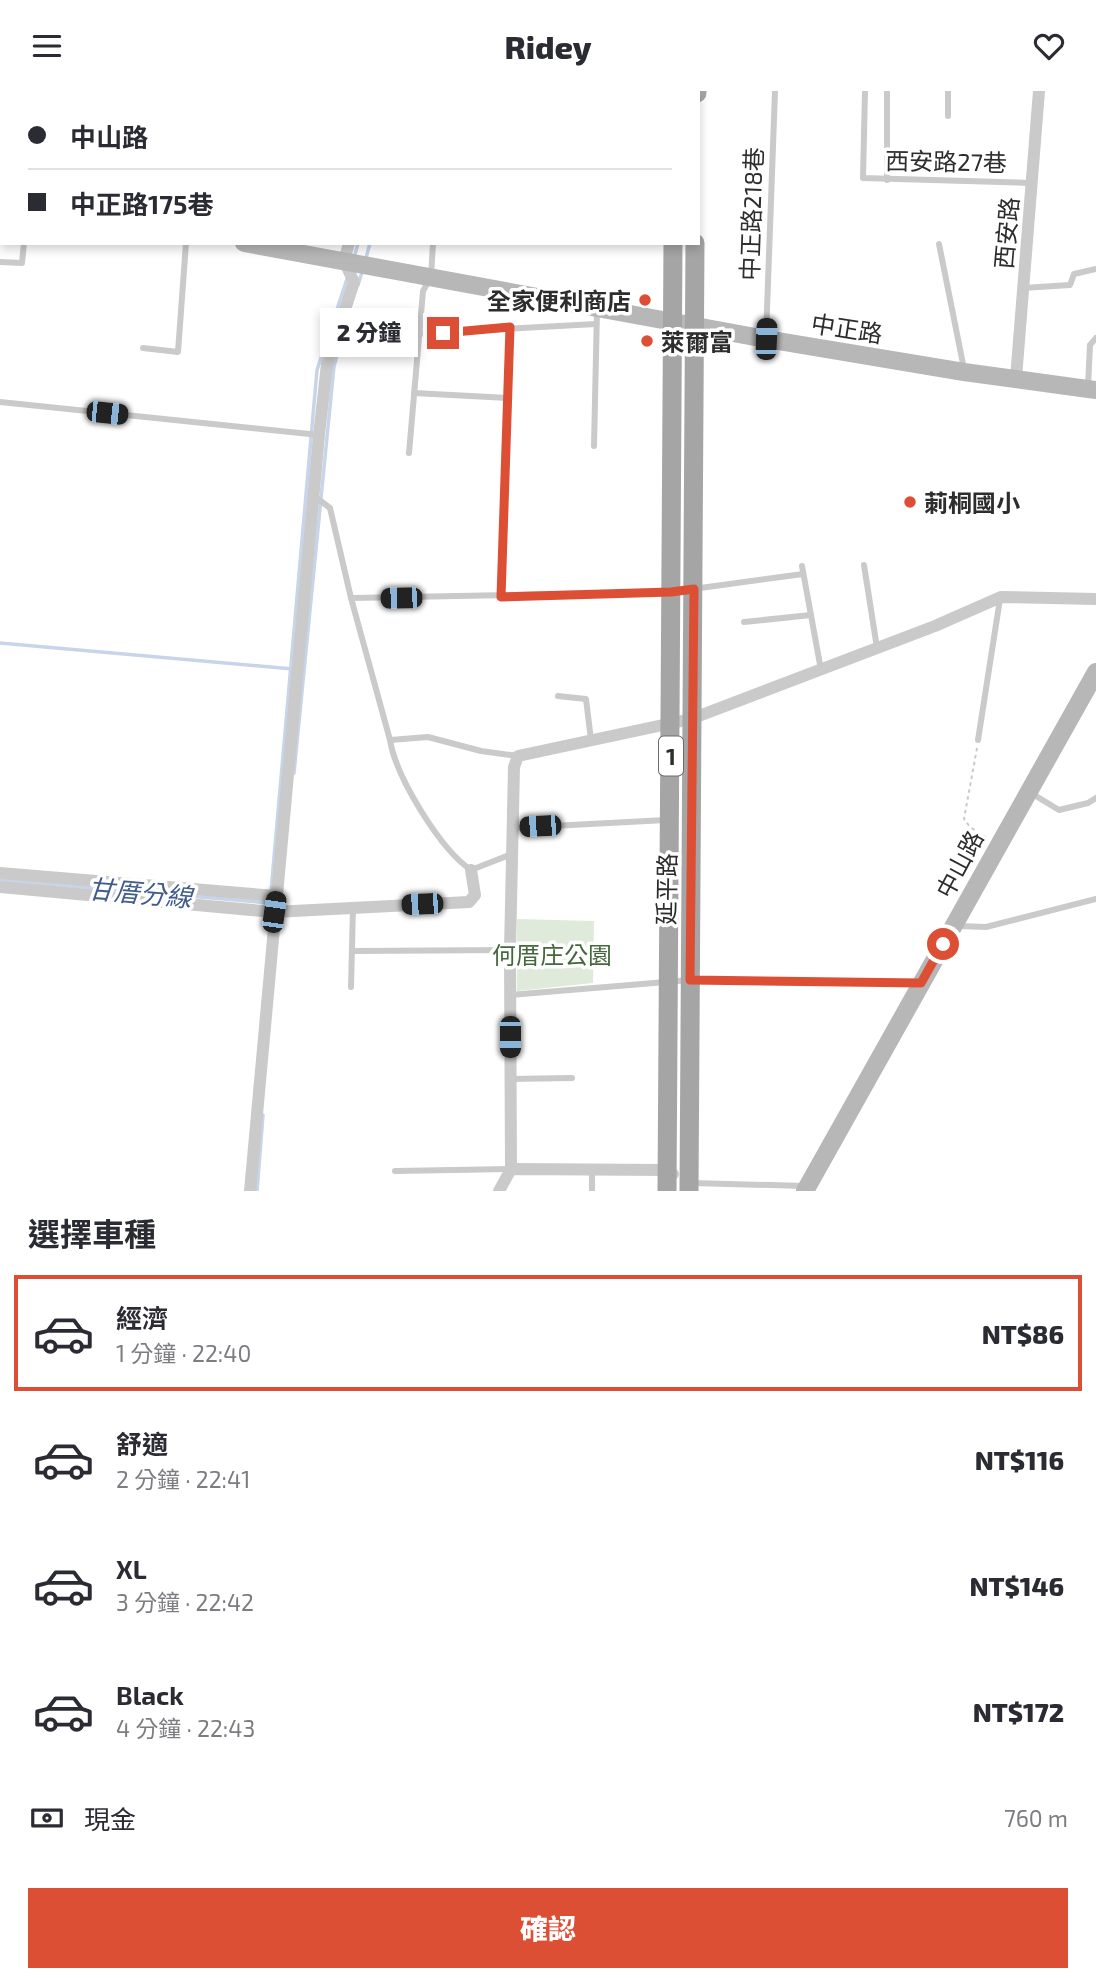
<!DOCTYPE html>
<html lang="zh-TW">
<meta charset="utf-8">
<style>
body{margin:0;font-family:"Exo 2","Noto Sans TC",sans-serif;background:#f2f2f3;color:#2b2b33;height:100vh;display:flex;flex-direction:column;font-size:26px;white-space:nowrap}
*{box-sizing:border-box;margin:0}
p{font-size:23px;color:#7c7c81}
.icon{flex:none;width:38px;height:38px;fill:none;stroke:currentColor;stroke-width:2;stroke-linecap:round;stroke-linejoin:round}
.map{position:relative;height:1100px;overflow:hidden}
.drawer{display:flex;flex-direction:column;background:#fff;flex:1}
.drawer>*{flex:none}
.guide{position:absolute;left:0px;top:0px;width:700px;height:154px;box-shadow:0 4px 10px #0003;display:grid;align-content:center;height:154px;padding:0 28px;background:#fff}
.end{position:absolute;width:32px;height:32px;margin:-16px;border:9px solid #dd4f35;background:#fff;box-shadow:0 0 0 4px #fff}
.from{border-radius:50%}
.bubble{position:absolute;height:49px;border-radius:0px;background:#fff;box-shadow:0 4px 10px #0003;font-size:23px;font-weight:800;line-height:49px;text-align:center}
.car{position:absolute;width:21px;height:42px;margin:-21px -10px;border-radius:9px;box-shadow:0 0 5px 2px #0007;background:linear-gradient(#222 24%,#8ab4d8 0 40%,#222 0 76%,#8ab4d8 0 86%,#222 0)}
.guide b{display:flex;align-items:center;gap:24px;height:66px;font-size:26px}
.guide b+b{border-top:2px solid #e1e1e2}
.guide i{width:18px;height:18px;background:#2b2b33}
ul{padding:0;list-style:none}
li{display:flex;align-items:center;gap:21px;height:116px;margin:0 14px 10px;padding:0 14px;border:4px solid transparent;border-radius:0px}
li div{flex:1}
li b{display:block;font-size:26px}
li em{font-style:normal;font-weight:800}
li.current{border-color:#dd4f35}
li>.icon{width:63px;height:63px;stroke-width:1.5}
h2{padding:0 28px;font-size:32px;line-height:84px}
.pay{display:flex;align-items:center;gap:18px;height:77px;padding:0 28px;font-size:26px}
.pay p{margin-inline-start:auto}
.primary-button{display:flex;gap:14px;margin-top:auto;padding:14px 28px}
.primary-button a{flex:1;height:80px;border-radius:0px;background:#dd4f35;color:#fff;font-size:28px;font-weight:800;line-height:80px;text-align:center}
header{display:flex;justify-content:space-between;align-items:center;height:91px;padding:0 28px;background:#fff;font-size:32px;font-weight:800}
.map>svg:first-child{display:block}
.green{fill:#dfeada}
.lines{fill:none;stroke-linecap:round;stroke-linejoin:round}
.stream{stroke:#c7d4e9;stroke-width:3.5}
.path{stroke:#cacaca;stroke-width:2;stroke-dasharray:3.5 3.5;stroke-linecap:butt}
.lane{stroke:#cacaca;stroke-width:6}
.street{stroke:#cacaca;stroke-width:12}
.secondary{stroke:#b7b7b7;stroke-width:18}
.primary{stroke:#a5a5a5;stroke-width:19}
.route{stroke:#dd4f35;stroke-width:9}
.poi-dot{fill:#dd4f35;stroke:#fff;stroke-width:2.5}
.labels{text-anchor:middle;dominant-baseline:central;stroke-width:7;stroke-linejoin:round;paint-order:stroke}
.shield{fill:#fff;stroke:#6c6c6c;stroke-width:2}
.shield-label{font-size:23px;font-weight:bold;fill:#2d2d2d}
.street-label{font-size:24px;fill:#2d2d2d;stroke:#fff}
.poi-label{font-size:24px;font-weight:bold;fill:#2d2d2d;stroke:#fff;text-anchor:start}
.park-label{font-size:24px;fill:#46663c;stroke:#fff}
.water-label{font-size:26px;font-style:italic;fill:#3f5c8b;stroke:#fff}
</style>
<header><svg class="icon" aria-label="menu" viewBox="0 0 24 24"><path d="M4 6h16M4 12h16M4 18h16"/></svg>Ridey<svg class="icon" aria-label="heart" viewBox="0 0 24 24"><path d="M12 20l-8-8c-3-5 5-10 8-4 3-6 11-1 8 4z"/></svg></header>
<div class="map">
<svg width="1096" height="1100" viewBox="0 0 1096 1100">
<rect width="100%" height="100%" fill="#fff"/>
<path class="green" d="M517 828 594 830 593 892 517 900Z"/>
<g class="lines">
<g class="stream">
<path d="M403 2 404 0"/>
<path d="M415 2V0"/>
<path d="M354 167 358 152"/>
<path d="M366 167 370 152"/>
<path d="M358 194 363 178"/>
<path d="M0 552 293 578"/>
<path d="M294 682 334 275 348 228"/>
<path d="M0 789 270 812"/>
<path d="M270 812 317 279 347 188"/>
<path d="M257 1100 263 1024"/>
</g>
<path class="path" d="M977 657 964 728 970 736 987 747"/>
<g class="lane">
<path d="M545 0V2"/>
<path d="M603 0V2"/>
<path d="M865 0 863 87 1031 92"/>
<path d="M948 0V25"/>
<path d="M0 80H2"/>
<path d="M887 89V0"/>
<path d="M939 153 964 278"/>
<path d="M0 171 22 172 24 152"/>
<path d="M1023 197 1070 194 1074 183 1096 178"/>
<path d="M766 246 775 0"/>
<path d="M336 247 596 233"/>
<path d="M143 257 178 261 186 152"/>
<path d="M1088 295 1090 254 1096 247"/>
<path d="M414 302 508 307"/>
<path d="M0 311 319 344"/>
<path d="M594 355 597 219"/>
<path d="M409 362 423 200 431 186 433 152"/>
<path d="M314 405 330 417 351 507 390 649"/>
<path d="M864 474 877 557"/>
<path d="M802 475 821 579"/>
<path d="M501 506 510 236"/>
<path d="M351 507 671 501 803 483"/>
<path d="M744 531 811 524"/>
<path d="M558 605 586 608 591 649"/>
<path d="M978 649 1000 508"/>
<path d="M1031 702 1059 719 1088 712 1096 707"/>
<path d="M514 737 666 729"/>
<path d="M512 763 471 779C440 758 396 686 390 649L428 646 481 660 518 665"/>
<path d="M958 835 986 836 1096 808"/>
<path d="M352 860 510 859"/>
<path d="M351 896 353 817"/>
<path d="M510 904 690 889 919 892"/>
<path d="M511 988 572 987"/>
<path d="M592 1078V1100"/>
<path d="M395 1080 511 1078"/>
<path d="M691 1092 806 1095"/>
</g>
<g class="street">
<path d="M396 2 397 0"/>
<path d="M1016 287 1039 0"/>
<path d="M0 782 276 805"/>
<path d="M0 796 274 821 469 811 475 804 471 779"/>
<path d="M511 1078 510 859 514 676 518 665 691 628 935 535 1001 506 1096 508"/>
<path d="M250 1100 319 344 327 273 354 191 344 170 349 152"/>
<path d="M499 1100 511 1078 667 1079 673 1083"/>
</g>
<g class="secondary">
<path d="M0 108H2"/>
<path d="M244 152 766 248 964 281 1096 299"/>
<path d="M805 1100 1096 581"/>
</g>
<g class="primary">
<path d="M674 2V0"/>
<path d="M697 2V0"/>
<path d="M667 1100 673 152"/>
<path d="M689 1100 695 152"/>
</g>
</g>
<g class="lines">
<path class="route" d="M443 242 510 236 501 506 671 501 694 498 690 889 921 892 943 853"/>
</g>
<g class="poi-dot">
<circle cx="645" cy="209" r="7"/>
<circle cx="647" cy="250" r="7"/>
<circle cx="910" cy="411" r="7"/>
</g>
<g class="labels">
<rect class="shield" x="659" y="645.5" width="24" height="39" rx="5"/>
<g class="shield-label">
<text x="671" y="665">1</text>
</g>
<g class="street-label">
<text transform="translate(946 70) rotate(1)">西安路27巷</text>
<text transform="translate(751 123) rotate(-88)">中正路218巷</text>
<text transform="translate(1006 142) rotate(-85)">西安路</text>
<text transform="translate(847 237) rotate(9)">中正路</text>
<text transform="translate(959 773) rotate(-62)">中山路</text>
<text transform="translate(666 798) rotate(-89)">延平路</text>
</g>
<g class="poi-label">
<text x="631" y="209" text-anchor="end">全家便利商店</text>
<text x="661" y="250">萊爾富</text>
<text x="924" y="411">莿桐國小</text>
</g>
<g class="park-label">
<text x="552" y="863">何厝庄公園</text>
</g>
<g class="water-label">
<text transform="translate(140 801) rotate(5)">甘厝分線</text>
</g>
</g>
</svg>
<i class="end from" style="left:943px;top:853px"></i>
<i class="end" style="left:443px;top:242px"></i>
<div class="bubble" style="left:320px;top:217px;width:98px">2 分鐘</div>
<i class="car" style="left:766px;top:248px;rotate:2deg"></i>
<i class="car" style="left:107px;top:322px;rotate:96deg"></i>
<i class="car" style="left:401px;top:507px;rotate:269deg"></i>
<i class="car" style="left:540px;top:735px;rotate:267deg"></i>
<i class="car" style="left:422px;top:813px;rotate:268deg"></i>
<i class="car" style="left:274px;top:821px;rotate:8deg"></i>
<i class="car" style="left:510px;top:946px;rotate:180deg"></i>
<div class="guide">
<b><i class="from"></i>中山路</b>
<b><i></i>中正路175巷</b>
</div>
</div>
<section class="drawer">
<h2>選擇車種</h2>
<ul>
<li class="current"><svg class="icon" aria-label="car" viewBox="0 0 24 24"><path d="M5 17H2v-5l4-1 3-4h7l3 4 3 1v5h-3M9 17h6M6 11h13"/><circle cx="7" cy="17" r="2"/><circle cx="17" cy="17" r="2"/></svg><div><b>經濟</b><p>1 分鐘 · 22:40</p></div><em>NT$86</em></li>
<li><svg class="icon" aria-label="car" viewBox="0 0 24 24"><path d="M5 17H2v-5l4-1 3-4h7l3 4 3 1v5h-3M9 17h6M6 11h13"/><circle cx="7" cy="17" r="2"/><circle cx="17" cy="17" r="2"/></svg><div><b>舒適</b><p>2 分鐘 · 22:41</p></div><em>NT$116</em></li>
<li><svg class="icon" aria-label="car" viewBox="0 0 24 24"><path d="M5 17H2v-5l4-1 3-4h7l3 4 3 1v5h-3M9 17h6M6 11h13"/><circle cx="7" cy="17" r="2"/><circle cx="17" cy="17" r="2"/></svg><div><b>XL</b><p>3 分鐘 · 22:42</p></div><em>NT$146</em></li>
<li><svg class="icon" aria-label="car" viewBox="0 0 24 24"><path d="M5 17H2v-5l4-1 3-4h7l3 4 3 1v5h-3M9 17h6M6 11h13"/><circle cx="7" cy="17" r="2"/><circle cx="17" cy="17" r="2"/></svg><div><b>Black</b><p>4 分鐘 · 22:43</p></div><em>NT$172</em></li>
</ul>
<div class="pay"><svg class="icon" aria-label="cash" viewBox="0 0 24 24"><path d="M3 7h18v10H3z"/><circle cx="12" cy="12" r="2"/></svg>現金<p>760 m</p></div>
<div class="primary-button"><a>確認</a></div>
</section>
